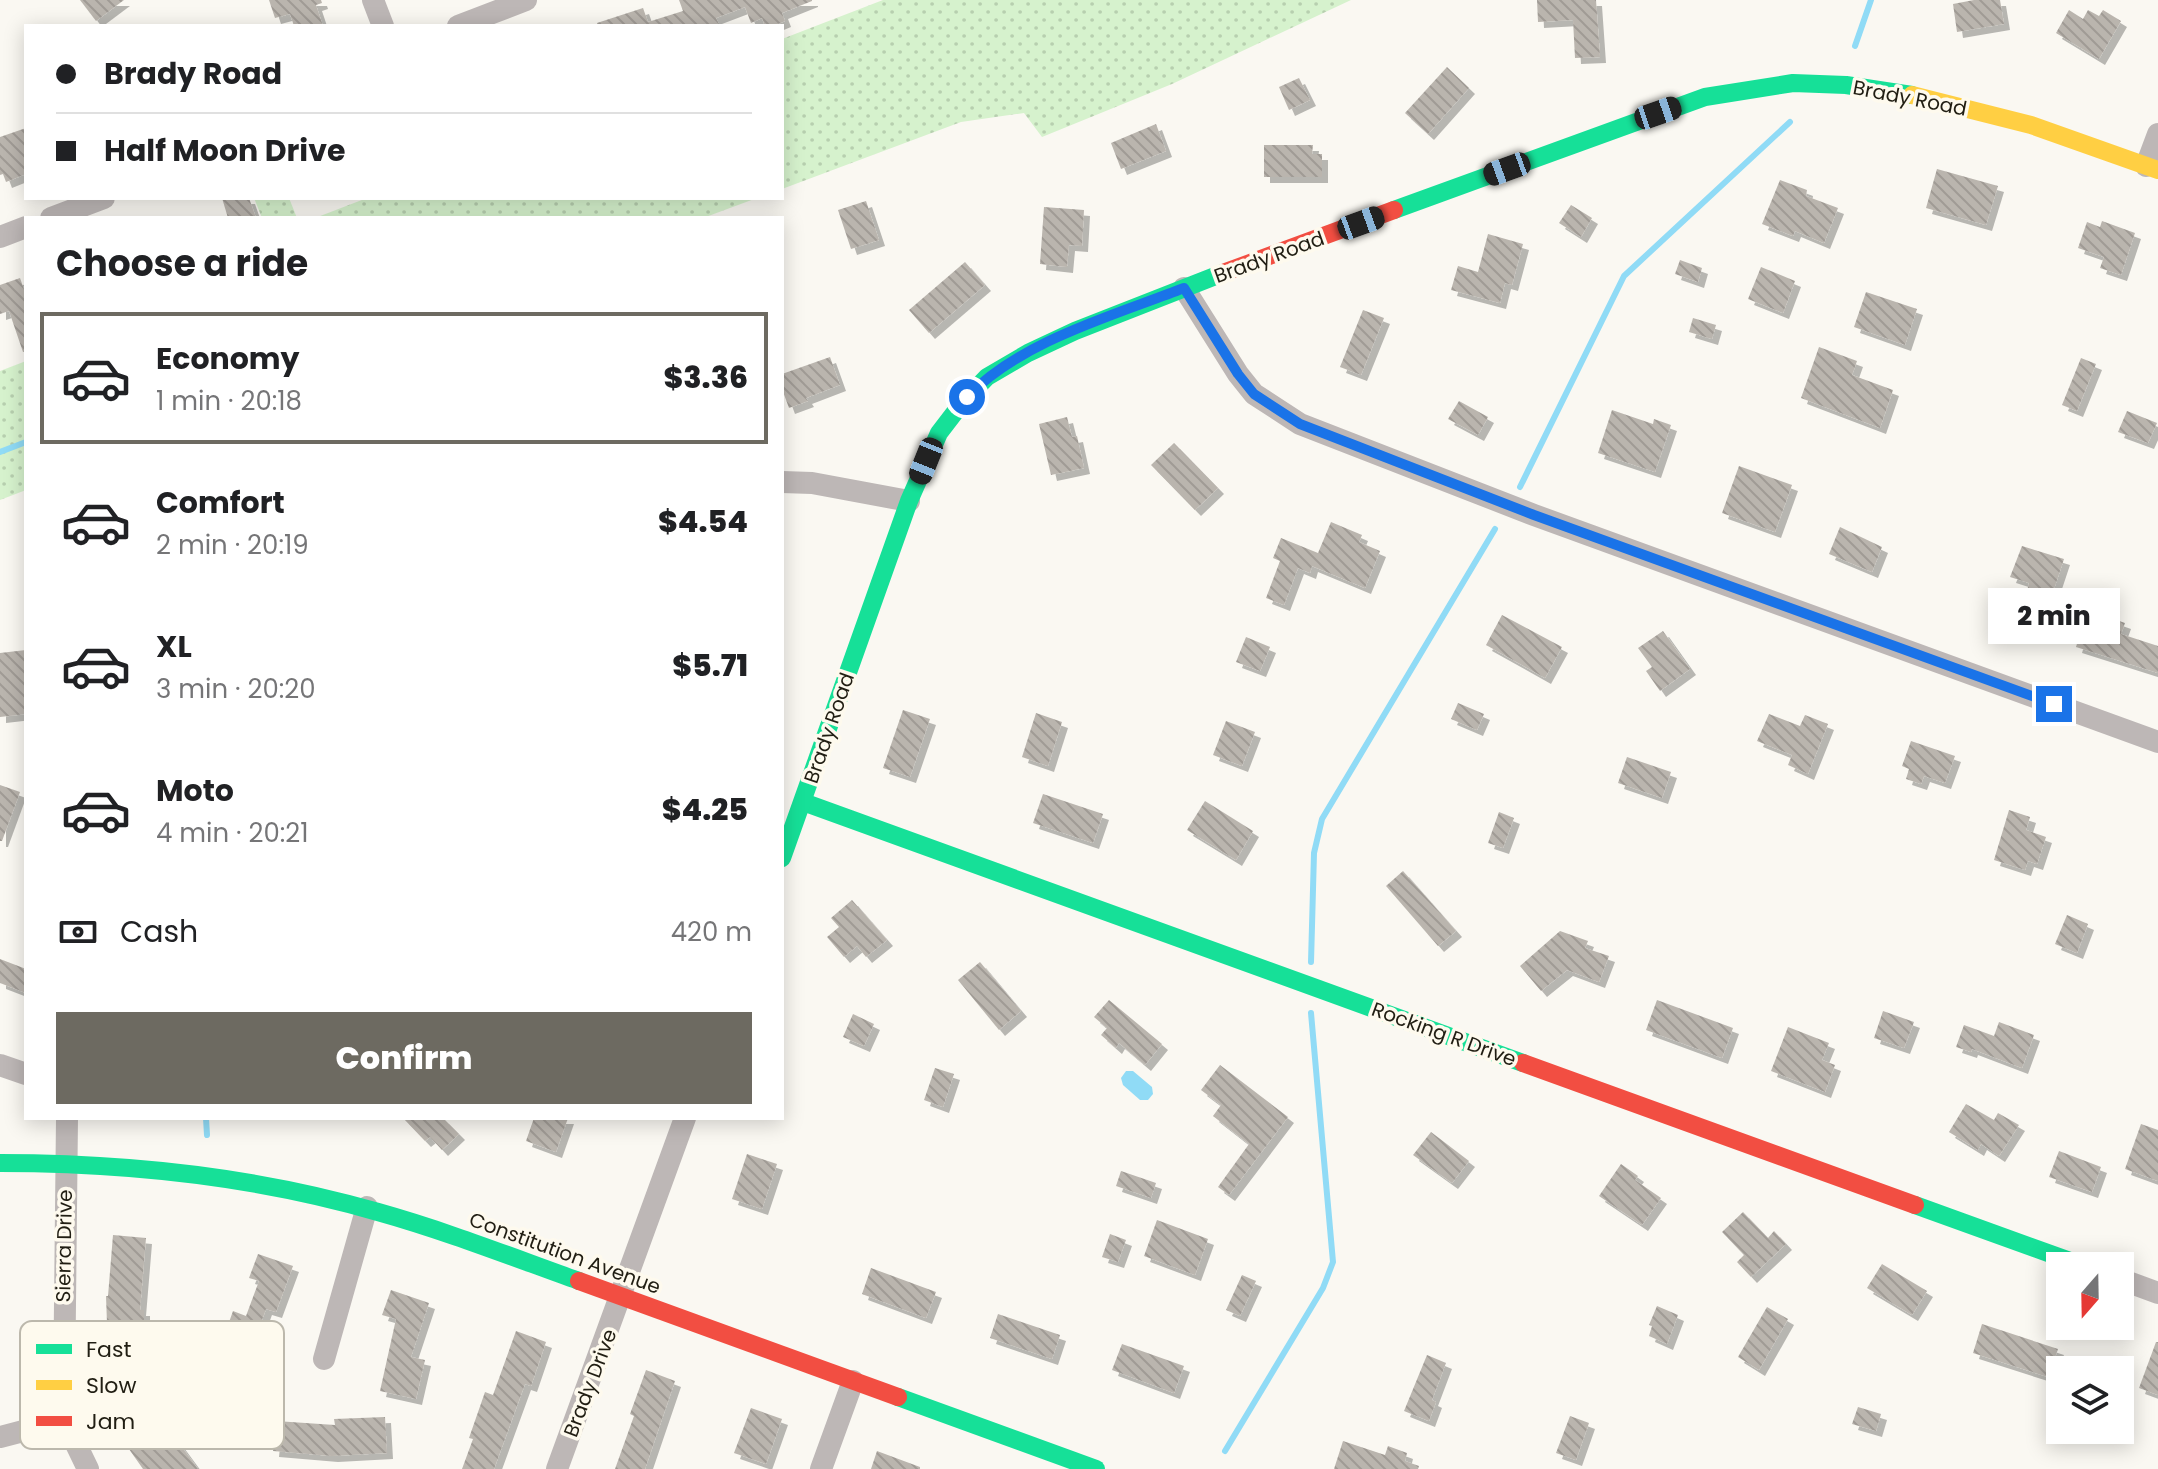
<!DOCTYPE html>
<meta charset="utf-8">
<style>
body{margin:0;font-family:Poppins,sans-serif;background:#f6f6f6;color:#202124;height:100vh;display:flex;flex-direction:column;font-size:30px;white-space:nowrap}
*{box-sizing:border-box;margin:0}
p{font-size:26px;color:#757577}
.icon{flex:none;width:44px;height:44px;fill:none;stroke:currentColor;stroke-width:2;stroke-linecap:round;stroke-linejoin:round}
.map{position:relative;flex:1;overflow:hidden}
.details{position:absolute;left:24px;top:216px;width:760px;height:904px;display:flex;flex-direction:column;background:#fff;border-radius:0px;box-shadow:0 4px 20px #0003}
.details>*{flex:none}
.banner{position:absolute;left:24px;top:24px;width:760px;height:176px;border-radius:0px;box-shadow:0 4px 20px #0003;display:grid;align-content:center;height:176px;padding:0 32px;background:#fff}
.needle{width:52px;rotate:200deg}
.controls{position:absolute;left:2046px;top:1252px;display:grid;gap:16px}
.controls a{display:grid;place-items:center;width:88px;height:88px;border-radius:0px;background:#fff;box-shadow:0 4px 20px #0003;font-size:40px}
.end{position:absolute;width:36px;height:36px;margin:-18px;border:10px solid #1a73e8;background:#fff;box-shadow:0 0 0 4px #fff}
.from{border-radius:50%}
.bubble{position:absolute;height:56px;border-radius:0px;background:#fff;box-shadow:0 4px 20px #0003;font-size:26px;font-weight:800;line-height:56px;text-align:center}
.car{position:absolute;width:24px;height:48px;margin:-24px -12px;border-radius:10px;box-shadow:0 0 6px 2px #0007;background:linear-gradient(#222 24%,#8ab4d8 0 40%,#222 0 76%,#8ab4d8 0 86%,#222 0)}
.banner b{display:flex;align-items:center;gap:28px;height:76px;font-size:30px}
.banner b+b{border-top:2px solid #e0e0e0}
.banner i{width:20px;height:20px;background:#202124}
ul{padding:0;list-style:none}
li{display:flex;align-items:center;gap:24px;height:132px;margin:0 16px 12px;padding:0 16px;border:4px solid transparent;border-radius:0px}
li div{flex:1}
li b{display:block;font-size:30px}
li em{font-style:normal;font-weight:800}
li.current{border-color:#6d6a61}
li>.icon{width:72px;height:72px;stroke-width:1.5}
h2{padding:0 32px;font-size:36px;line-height:96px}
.pay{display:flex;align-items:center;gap:20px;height:88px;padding:0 32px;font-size:30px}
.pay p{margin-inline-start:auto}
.action{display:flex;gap:16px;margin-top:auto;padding:16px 32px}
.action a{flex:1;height:92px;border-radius:0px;background:#6d6a61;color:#fff;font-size:32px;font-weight:800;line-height:92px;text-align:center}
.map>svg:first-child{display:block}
.grass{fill:url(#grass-dots)}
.water{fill:#90dbf6}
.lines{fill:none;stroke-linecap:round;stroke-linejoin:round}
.stream{stroke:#90dbf6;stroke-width:6}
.building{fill:url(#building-back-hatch);filter:url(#shadow)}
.street{stroke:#bdb7b6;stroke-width:22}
.fast{stroke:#16e098;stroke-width:18}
.slow{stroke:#ffcf43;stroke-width:18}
.jam{stroke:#f24e42;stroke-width:18}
.route{stroke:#1a73e8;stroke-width:10}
.labels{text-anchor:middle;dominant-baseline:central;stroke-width:7;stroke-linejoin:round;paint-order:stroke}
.street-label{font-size:20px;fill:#211e13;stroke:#fefaee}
.key{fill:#fefaee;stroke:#bcb8ac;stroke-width:2}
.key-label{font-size:22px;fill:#211e13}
</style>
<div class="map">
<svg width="2158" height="1469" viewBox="0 0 2158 1469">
<defs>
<pattern id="grass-dots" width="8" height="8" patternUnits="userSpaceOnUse" patternTransform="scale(2)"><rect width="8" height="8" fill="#d6f2cd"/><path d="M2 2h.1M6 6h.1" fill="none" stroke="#b7cfaf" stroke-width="1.8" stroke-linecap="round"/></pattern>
<pattern id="building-back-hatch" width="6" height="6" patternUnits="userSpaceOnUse" patternTransform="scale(2)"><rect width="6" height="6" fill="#bab5ae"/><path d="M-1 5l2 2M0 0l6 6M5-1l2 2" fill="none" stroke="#a09b95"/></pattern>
<filter id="shadow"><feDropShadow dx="6" dy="6" stdDeviation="0" flood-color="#0004"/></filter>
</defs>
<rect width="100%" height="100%" fill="#faf8f2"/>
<g class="grass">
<path d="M883 0H1351L1172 84 1042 137 1024 113 961 122 782 189V39Z"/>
<path d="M254 198H289L297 218H262Z"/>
<path d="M367 198H757L703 218H315Z"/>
<path d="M26 361V490L0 500V371Z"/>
</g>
<path class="water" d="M1126 1071H1133L1152 1087 1153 1094 1148 1100H1140L1123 1085 1121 1078Z"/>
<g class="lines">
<g class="stream">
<path d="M1855 46 1871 0"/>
<path d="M0 452 26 442"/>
<path d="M1520 487 1624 276 1790 122"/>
<path d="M1311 962 1314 853 1322 819 1495 529"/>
<path d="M206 1118 207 1135"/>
<path d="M1225 1451 1323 1288 1333 1262 1311 1013"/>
</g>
</g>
<g class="building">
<path d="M80 0H124L96 21Z"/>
<path d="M269 0H321L322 3 316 5 323 26H294L290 14 275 18Z"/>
<path d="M679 0H812V1L782 13 785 21 773 26H765L762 18 751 23 745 7 716 18 720 26H597V23L643 8 648 22 683 11Z"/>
<path d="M1537 0H1596L1600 57 1575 58 1573 20 1538 22Z"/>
<path d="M1974 0H2000L2004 24 1957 32 1953 4Z"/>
<path d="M2069 10 2083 19 2088 10 2099 16 2103 10 2121 21 2099 59 2056 33Z"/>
<path d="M1447 67 1469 88 1428 134 1405 113Z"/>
<path d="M1299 78 1310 100 1289 110 1279 87Z"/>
<path d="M1156 124 1166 151 1121 169 1111 143Z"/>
<path d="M26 128V174L6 182 3 174 0 175V137Z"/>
<path d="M1264 145H1313L1312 154H1322V177H1264Z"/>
<path d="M1937 169 1998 186 1986 225 1926 208Z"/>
<path d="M1780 180 1807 190 1806 196 1838 208 1824 243 1795 231 1793 236 1762 224Z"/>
<path d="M222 198H249L256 218H228Z"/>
<path d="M866 201 879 240 851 249 838 210Z"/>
<path d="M1571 205 1592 218 1581 237 1559 223Z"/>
<path d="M1044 207 1084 210 1082 246 1069 245 1067 267 1040 264Z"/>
<path d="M2102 221 2135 233 2121 275 2100 268 2104 257 2078 248 2087 222 2100 227Z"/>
<path d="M1488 234 1523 244 1512 285 1505 283 1500 303 1451 290 1458 266 1478 272Z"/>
<path d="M1680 260 1702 268 1698 282 1675 274Z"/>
<path d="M965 262 985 285 929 333 909 310Z"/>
<path d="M1761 267 1795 281 1783 313 1748 299Z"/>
<path d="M20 278 26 295V352H23L9 311 0 314V285Z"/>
<path d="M1866 292 1917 309 1905 345 1854 327Z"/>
<path d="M1363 310 1384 318 1361 375 1340 367Z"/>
<path d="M1693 318 1716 325 1712 339 1689 332Z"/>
<path d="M1819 347 1857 361 1852 375 1893 390 1880 428 1801 398Z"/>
<path d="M830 357 840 385 806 398 808 401 789 408 782 389V374Z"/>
<path d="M2081 358 2096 364 2077 411 2062 405Z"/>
<path d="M1459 401 1488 417 1478 435 1448 419Z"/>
<path d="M1612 410 1653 424 1654 419 1671 425 1655 472 1598 453Z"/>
<path d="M2127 411 2157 423 2148 443 2118 432Z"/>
<path d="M1067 417 1072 437 1077 436 1084 468 1051 475 1039 424Z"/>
<path d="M1174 443 1218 488 1195 510 1151 465Z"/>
<path d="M1739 466 1792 485 1775 532 1722 513Z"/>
<path d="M1331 522 1362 535 1359 542 1380 551 1365 588 1312 566 1310 573 1298 568 1284 605 1266 598 1280 561 1273 558 1281 538 1318 553Z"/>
<path d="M1840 527 1882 547 1872 572 1829 554Z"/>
<path d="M2022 546 2064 559 2048 607 2025 599 2029 583 2010 577Z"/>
<path d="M1502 615 1562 647 1545 678 1486 645Z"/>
<path d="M2108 617 2125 623 2121 634 2158 646V673L2076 647 2084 620 2104 627Z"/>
<path d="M1663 631 1690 669 1660 691 1646 671 1652 667 1638 648Z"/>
<path d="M1246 637 1270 647 1260 671 1236 662Z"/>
<path d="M26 650V714L0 717V653Z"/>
<path d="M1458 703 1484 714 1477 730 1451 719Z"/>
<path d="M903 710 930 719 910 777 883 768Z"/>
<path d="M1036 713 1062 722 1048 766 1022 757Z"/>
<path d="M1769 714 1800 726 1805 715 1828 724 1808 774 1788 765 1792 755 1757 741Z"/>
<path d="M1226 721 1255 732 1242 766 1213 755Z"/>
<path d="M1911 741 1955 756 1945 783 1924 776 1921 784 1906 779 1909 769 1902 766Z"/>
<path d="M1627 757 1671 772 1662 798 1618 783Z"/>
<path d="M0 785 20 792 2 841H0Z"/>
<path d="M1043 794 1103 814 1093 843 1033 823Z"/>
<path d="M1205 801 1253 831 1236 860 1187 830Z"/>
<path d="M2009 810 2030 817 2026 830 2046 837 2037 864 2028 861 2025 870 1994 860Z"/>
<path d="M1499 812 1514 818 1503 848 1488 843Z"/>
<path d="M1403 871 1456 931 1438 946 1386 886Z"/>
<path d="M852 900 887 940 866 957 857 946 844 957 827 937 839 927 831 918Z"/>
<path d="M2067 915 2088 924 2077 953 2055 944Z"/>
<path d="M1560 931 1588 941 1585 948 1609 956 1599 982 1567 970 1541 991 1520 966Z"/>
<path d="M0 959 26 969V993L0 983Z"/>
<path d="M980 962 1021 1011 999 1030 958 980Z"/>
<path d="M1109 1000 1162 1044 1145 1065 1119 1043 1116 1048 1101 1035 1107 1028 1094 1017Z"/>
<path d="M1657 1000 1733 1028 1722 1058 1646 1030Z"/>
<path d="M1883 1011 1914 1022 1904 1048 1874 1038Z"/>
<path d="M853 1014 874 1024 864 1046 843 1037Z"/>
<path d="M1999 1022 2034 1035 2022 1068 1972 1049 1971 1052 1956 1047 1964 1025 1994 1036Z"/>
<path d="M1788 1027 1829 1043 1822 1060 1835 1065 1825 1092 1771 1071Z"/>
<path d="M1220 1065 1288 1117 1229 1195 1218 1187 1249 1144 1213 1116 1221 1105 1201 1090Z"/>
<path d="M935 1068 954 1074 943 1107 924 1100Z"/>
<path d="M1966 1104 1994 1120 1998 1113 2019 1125 1999 1156 1981 1144 1978 1150 1949 1132Z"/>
<path d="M403 1118H443L459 1134 442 1150 430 1137 425 1141Z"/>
<path d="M534 1118H568L556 1152 526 1141Z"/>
<path d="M2141 1124 2158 1130V1181L2125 1169Z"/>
<path d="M1431 1132 1469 1161 1452 1183 1413 1155Z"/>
<path d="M2059 1151 2101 1167 2092 1192 2049 1177Z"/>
<path d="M747 1154 777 1164 762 1209 732 1199Z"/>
<path d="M1621 1164 1638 1176 1635 1180 1661 1198 1642 1225 1599 1196Z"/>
<path d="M1121 1171 1156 1183 1151 1198 1116 1186Z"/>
<path d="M1743 1212 1768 1238 1774 1231 1786 1244 1751 1277 1737 1262 1744 1255 1722 1232Z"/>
<path d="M1157 1220 1208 1239 1195 1275 1144 1256Z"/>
<path d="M1110 1234 1126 1240 1118 1262 1102 1257Z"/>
<path d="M113 1235 146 1238 140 1310H144V1331L137 1332 138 1356H128L157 1418 159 1416 198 1469H143L124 1442 127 1439 100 1383 109 1379 106 1296H108Z"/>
<path d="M258 1254 293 1266 276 1312 266 1309 245 1366 217 1356 233 1311 246 1316 259 1281 249 1278Z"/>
<path d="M1882 1264 1927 1291 1912 1315 1867 1288Z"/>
<path d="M871 1268 936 1292 926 1318 862 1294Z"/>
<path d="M1242 1275 1256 1281 1240 1316 1226 1310Z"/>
<path d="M391 1290 429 1303 411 1357 425 1360 416 1399 380 1391 396 1319 382 1315Z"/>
<path d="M1657 1306 1678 1315 1667 1344 1649 1336 1652 1326 1649 1325Z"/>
<path d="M1767 1307 1788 1319 1759 1370 1738 1357Z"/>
<path d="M998 1314 1060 1335 1052 1359 990 1338Z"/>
<path d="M1982 1324 2058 1349 2048 1377 1973 1353Z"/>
<path d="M516 1331 546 1342 531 1386 525 1384 494 1469H462L473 1439 469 1438 485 1392 493 1395Z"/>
<path d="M2156 1342H2158V1395L2139 1388Z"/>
<path d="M1122 1344 1184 1366 1174 1393 1112 1370Z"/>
<path d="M1427 1355 1446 1363 1432 1400 1436 1402 1429 1421 1404 1411Z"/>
<path d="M646 1370 675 1381 645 1469H615L634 1416 630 1414Z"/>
<path d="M1858 1407 1881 1414 1876 1431 1852 1424Z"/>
<path d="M751 1408 782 1419 766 1464 734 1453Z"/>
<path d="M1570 1416 1589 1423 1576 1460 1556 1453Z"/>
<path d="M385 1417 387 1453 332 1456 273 1451 276 1421 335 1425 334 1419Z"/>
<path d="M1343 1441 1385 1455 1388 1446 1407 1453 1405 1461 1419 1466 1418 1469H1334Z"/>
<path d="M877 1451 920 1467V1469H871Z"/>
</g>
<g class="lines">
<g class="street">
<path d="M373 0 383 26"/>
<path d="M458 26 526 0"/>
<path d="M2146 166 2158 134"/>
<path d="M51 218 104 198"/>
<path d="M0 237 26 227"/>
<path d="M1184 288 1238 374 1254 394 1300 424 1534 515 2158 742"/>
<path d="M782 482 812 483 909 501"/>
<path d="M0 1065 26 1074"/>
<path d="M67 1118 64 1396 74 1440 88 1469"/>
<path d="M2120 1279 2158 1293"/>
<path d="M324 1359 367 1207"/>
<path d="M0 1437 69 1419"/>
<path d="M557 1469 685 1118"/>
<path d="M821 1469 853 1381"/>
</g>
<g class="fast">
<path d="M1394 210 1705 97 1793 83 1846 85 1912 95"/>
<path d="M803 802 1523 1063"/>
<path d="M782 858 909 501 939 433 962 403 987 377 1028 353 1075 331 1223 273"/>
<path d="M0 1163C128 1163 254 1176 378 1212 446 1231 512 1257 579 1281"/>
<path d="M1915 1205 2084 1266"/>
<path d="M898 1397 1096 1469"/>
</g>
<path class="slow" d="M1912 95 2031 125 2158 170"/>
<g class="jam">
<path d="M1223 273 1394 210"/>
<path d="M1523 1063 1915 1205"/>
<path d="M579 1281 898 1397"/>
</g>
</g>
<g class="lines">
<path class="route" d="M967 397C1021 341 1112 316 1184 288L1238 374 1254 394 1300 424 1534 515 2054 704"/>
</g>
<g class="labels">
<g class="street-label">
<text transform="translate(1910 98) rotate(11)">Brady Road</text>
<text transform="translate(1269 257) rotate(-20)">Brady Road</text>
<text transform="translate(829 728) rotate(-71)">Brady Road</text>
<text transform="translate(1444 1034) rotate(20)">Rocking R Drive</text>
<text transform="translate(64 1246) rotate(-89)">Sierra Drive</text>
<text transform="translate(565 1253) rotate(20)">Constitution Avenue</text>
<text transform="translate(590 1383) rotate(-69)">Brady Drive</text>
</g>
</g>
<rect x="20" y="1321" width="264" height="128" rx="12" class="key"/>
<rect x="36" y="1344" width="36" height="10" fill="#16e098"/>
<rect x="36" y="1380" width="36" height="10" fill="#ffcf43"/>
<rect x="36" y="1416" width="36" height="10" fill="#f24e42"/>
<g class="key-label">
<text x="86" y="1357">Fast</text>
<text x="86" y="1393">Slow</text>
<text x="86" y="1429">Jam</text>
</g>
</svg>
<div class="controls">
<a><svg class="needle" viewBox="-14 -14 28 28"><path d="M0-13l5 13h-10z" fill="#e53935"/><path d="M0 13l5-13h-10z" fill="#757577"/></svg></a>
<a><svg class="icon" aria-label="layers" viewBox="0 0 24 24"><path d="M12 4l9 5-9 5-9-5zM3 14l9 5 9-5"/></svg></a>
</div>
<i class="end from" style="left:967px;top:397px"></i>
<i class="end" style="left:2054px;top:704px"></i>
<div class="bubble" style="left:1988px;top:588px;width:132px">2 min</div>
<i class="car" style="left:1658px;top:113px;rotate:71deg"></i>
<i class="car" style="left:1507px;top:169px;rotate:250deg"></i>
<i class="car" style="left:1361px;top:223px;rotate:70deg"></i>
<i class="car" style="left:926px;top:461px;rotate:202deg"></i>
<div class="banner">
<b><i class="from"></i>Brady Road</b>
<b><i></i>Half Moon Drive</b>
</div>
<section class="details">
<h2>Choose a ride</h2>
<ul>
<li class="current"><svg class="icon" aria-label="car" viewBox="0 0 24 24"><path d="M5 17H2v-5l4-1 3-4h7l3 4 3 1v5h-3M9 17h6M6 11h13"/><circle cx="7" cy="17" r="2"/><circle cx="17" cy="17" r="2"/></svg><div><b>Economy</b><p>1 min · 20:18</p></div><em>$3.36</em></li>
<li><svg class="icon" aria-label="car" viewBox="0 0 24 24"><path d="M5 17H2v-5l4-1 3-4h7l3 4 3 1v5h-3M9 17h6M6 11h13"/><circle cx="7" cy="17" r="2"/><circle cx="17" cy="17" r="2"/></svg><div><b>Comfort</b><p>2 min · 20:19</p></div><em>$4.54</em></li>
<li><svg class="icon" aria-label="car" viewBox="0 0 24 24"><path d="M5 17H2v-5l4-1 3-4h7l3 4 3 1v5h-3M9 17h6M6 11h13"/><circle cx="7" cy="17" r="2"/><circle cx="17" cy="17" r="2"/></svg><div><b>XL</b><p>3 min · 20:20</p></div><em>$5.71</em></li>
<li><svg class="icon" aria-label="car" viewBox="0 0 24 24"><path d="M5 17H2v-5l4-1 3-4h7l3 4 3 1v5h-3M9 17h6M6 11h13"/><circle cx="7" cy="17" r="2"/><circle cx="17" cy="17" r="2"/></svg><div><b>Moto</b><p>4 min · 20:21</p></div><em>$4.25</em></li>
</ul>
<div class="pay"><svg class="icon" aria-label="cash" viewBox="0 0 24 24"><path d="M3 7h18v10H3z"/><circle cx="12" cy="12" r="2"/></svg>Cash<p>420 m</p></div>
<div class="action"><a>Confirm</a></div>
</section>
</div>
